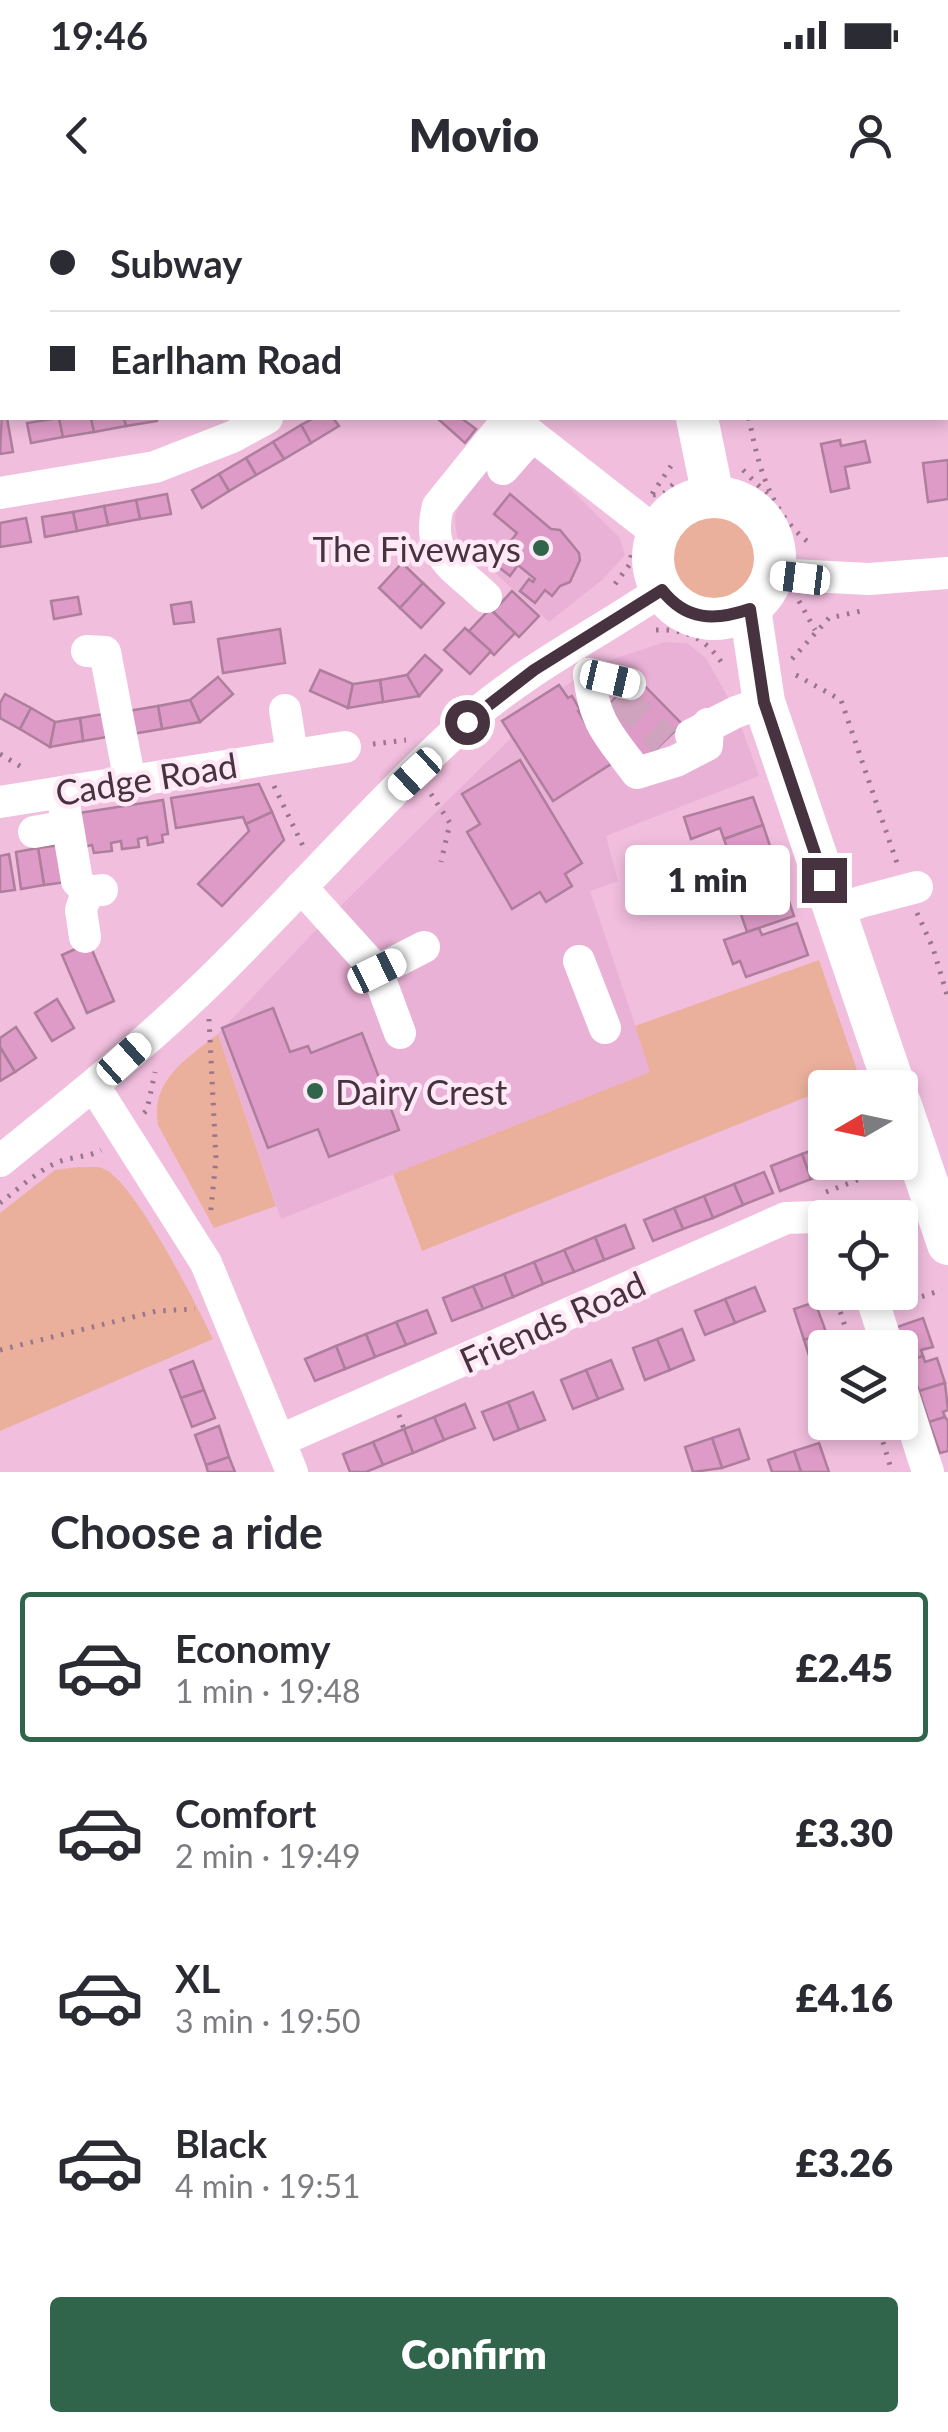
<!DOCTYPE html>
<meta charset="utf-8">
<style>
body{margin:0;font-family:Lato,sans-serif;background:#f7f7f7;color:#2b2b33;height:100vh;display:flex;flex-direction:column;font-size:38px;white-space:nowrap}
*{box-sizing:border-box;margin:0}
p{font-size:32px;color:#7c7c81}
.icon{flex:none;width:55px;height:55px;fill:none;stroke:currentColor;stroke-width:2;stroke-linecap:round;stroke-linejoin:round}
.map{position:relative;height:1272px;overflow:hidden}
.details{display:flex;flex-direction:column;background:#fff;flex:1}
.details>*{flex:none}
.banner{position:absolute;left:0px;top:0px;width:950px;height:220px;box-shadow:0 5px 15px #0003;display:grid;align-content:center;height:220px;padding:0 50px;background:#fff}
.needle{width:65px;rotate:261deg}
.buttons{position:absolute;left:808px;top:870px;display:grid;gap:20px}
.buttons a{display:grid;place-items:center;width:110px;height:110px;border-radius:10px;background:#fff;box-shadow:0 5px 15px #0003;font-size:50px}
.end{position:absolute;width:45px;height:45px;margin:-22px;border:12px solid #473240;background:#fff;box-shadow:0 0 0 5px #fff}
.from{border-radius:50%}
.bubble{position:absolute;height:70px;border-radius:10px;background:#fff;box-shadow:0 5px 15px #0003;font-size:32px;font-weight:800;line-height:70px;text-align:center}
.car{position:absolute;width:30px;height:60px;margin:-30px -15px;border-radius:12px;box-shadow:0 0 8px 2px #0007;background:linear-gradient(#fff 24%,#345 0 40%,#fff 0 76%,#345 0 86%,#fff 0)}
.banner b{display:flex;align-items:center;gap:35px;height:95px;font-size:38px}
.banner b+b{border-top:2px solid #e1e1e2}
.banner i{width:25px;height:25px;background:#2b2b33}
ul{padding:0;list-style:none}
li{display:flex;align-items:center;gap:30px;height:150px;margin:0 20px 15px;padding:0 30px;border:5px solid transparent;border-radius:10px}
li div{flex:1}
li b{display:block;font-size:38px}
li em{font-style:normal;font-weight:800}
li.current{border-color:#30654b}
li>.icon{width:90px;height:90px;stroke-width:1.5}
h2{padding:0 50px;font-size:45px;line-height:120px}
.primary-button{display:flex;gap:20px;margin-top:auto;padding:20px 50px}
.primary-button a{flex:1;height:115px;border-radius:10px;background:#30654b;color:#fff;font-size:40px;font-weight:800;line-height:115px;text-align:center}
.status{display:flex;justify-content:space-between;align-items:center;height:70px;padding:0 50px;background:#fff;direction:ltr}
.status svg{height:28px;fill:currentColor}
header{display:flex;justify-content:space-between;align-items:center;height:130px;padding:0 50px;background:#fff;font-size:45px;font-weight:800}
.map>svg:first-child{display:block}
.built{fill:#eab1d6}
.green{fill:#eab09c}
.building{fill:#de9bc7;stroke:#ae7e9d;stroke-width:2.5}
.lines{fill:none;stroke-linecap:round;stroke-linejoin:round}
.minor-tunnel{stroke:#cfa2be;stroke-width:32;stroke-dasharray:32 16;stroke-linecap:butt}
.path{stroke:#99768c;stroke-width:5;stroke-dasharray:2.5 8;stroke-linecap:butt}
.minor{stroke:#fff;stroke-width:32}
.major{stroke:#fff;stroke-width:42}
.route{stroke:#473240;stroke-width:12}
.poi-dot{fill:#30654b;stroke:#ffe9f6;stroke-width:4}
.labels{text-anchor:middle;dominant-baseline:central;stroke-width:9;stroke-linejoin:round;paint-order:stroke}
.poi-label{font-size:35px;fill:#473240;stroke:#ffe9f6;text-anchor:end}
.street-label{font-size:35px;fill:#473240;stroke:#ffe9f6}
</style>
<div class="status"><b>19:46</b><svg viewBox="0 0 49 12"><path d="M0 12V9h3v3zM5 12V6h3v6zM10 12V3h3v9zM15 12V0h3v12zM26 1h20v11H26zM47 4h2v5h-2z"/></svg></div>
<header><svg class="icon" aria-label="back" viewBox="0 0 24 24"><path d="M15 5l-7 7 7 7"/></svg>Movio<svg class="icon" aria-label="person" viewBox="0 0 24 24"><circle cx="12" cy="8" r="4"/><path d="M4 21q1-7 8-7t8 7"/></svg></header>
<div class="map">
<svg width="948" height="1272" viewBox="0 0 948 1272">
<rect width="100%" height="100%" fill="#f1bede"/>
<g class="built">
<path d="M518 237 620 338 625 355 602 380 549 422 458 339 456 330 455 316 463 295Z"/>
<path d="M665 442 687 443 706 458 736 512 759 576 606 636 618 681 590 691 651 872 281 1019 218 834 310 736 563 487 605 462Z"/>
</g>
<g class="green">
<circle cx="715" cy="356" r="48"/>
<path d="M819 760 859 876 422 1051 393 974 650 872 635 826Z"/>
<path d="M218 834 276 1006 214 1028 158 925C150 881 186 859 218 834Z"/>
<path d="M78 967C85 968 95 966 102 968 133 978 197 1106 213 1139L0 1231V1013L55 970Z"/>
</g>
<g class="building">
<path d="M129 0H166L168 2H127Z"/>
<path d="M751 0H796L797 2H752Z"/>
<path d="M2 212V218H7L13 252 0 254Z"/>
<path d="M59 218 63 237 31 243 27 223Z"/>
<path d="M59 218H91L94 232 63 237Z"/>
<path d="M91 218H124L126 226 94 232Z"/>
<path d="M124 218H157V221L126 226Z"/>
<path d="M314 218H333L339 226 311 243 301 225Z"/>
<path d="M437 218H461L476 229 465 243Z"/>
<path d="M301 225 311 243 284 259 273 242Z"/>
<path d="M840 240 841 246 865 241 870 262 845 267 849 288 831 292 821 244Z"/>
<path d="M273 242 284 259 256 275 246 258Z"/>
<path d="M246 258 256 275 229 291 219 274Z"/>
<path d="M948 260V299L928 302 923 263Z"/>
<path d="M219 274 229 291 202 308 192 290Z"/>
<path d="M167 294 171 314 140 319 136 300Z"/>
<path d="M510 294 551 329 560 330 579 353 580 360 570 382 560 386 552 396 545 390 535 403 520 391 529 379 533 382 535 379 518 365 510 376 496 365 505 354 502 352 517 333 494 314Z"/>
<path d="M136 300 140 319 108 325 104 306Z"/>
<path d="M104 306 108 325 77 331 73 312Z"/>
<path d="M73 312 77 331 45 337 42 317Z"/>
<path d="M26 318 31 342 0 347V323Z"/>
<path d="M402 363 423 383 400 408 379 388Z"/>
<path d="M423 383 444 403 421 428 400 408Z"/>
<path d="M512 391 539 416 519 437 493 412Z"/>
<path d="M78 397 81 414 54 419 51 401Z"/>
<path d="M191 402 194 422 174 424 171 405Z"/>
<path d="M490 409 515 433 494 455 469 431Z"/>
<path d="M465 428 491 451 470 474 444 450Z"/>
<path d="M280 429 285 463 223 473 218 439Z"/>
<path d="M425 455 442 470 419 496 407 475Z"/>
<path d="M320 470 353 484 348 508 310 491Z"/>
<path d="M407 475 419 496 383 502 380 480Z"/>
<path d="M218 477 233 494 200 522 190 500Z"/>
<path d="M636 477 682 524 645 560 599 514Z"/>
<path d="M380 480 383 502 348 508 353 484Z"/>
<path d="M559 485 568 498 572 496 580 510 578 511 611 564 553 601 502 521Z"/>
<path d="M5 494 31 508 20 529 0 518V503Z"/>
<path d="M190 500 200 522 162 529 158 506Z"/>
<path d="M158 506 162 529 132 534 128 511Z"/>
<path d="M31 508 55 522 50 547 20 529Z"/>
<path d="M109 513 113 536 83 541 80 518Z"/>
<path d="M80 518 83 541 50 547 55 522Z"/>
<path d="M520 560 582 663 565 674 572 686 546 702 540 692 512 709 467 632 480 624 462 594Z"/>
<path d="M259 584 272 612 246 624 243 617 176 628 171 598Z"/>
<path d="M753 597 763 625 724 639 720 628 691 639 684 617Z"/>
<path d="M163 600 168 634 162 635 163 642 148 645 147 637 138 639 139 647 122 649 121 641 111 643 112 651 94 653 92 645 84 647 79 613Z"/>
<path d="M272 612 284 640 222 706 198 684 249 631 246 624Z"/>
<path d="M763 625 777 667 749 677 743 659 732 663 724 639Z"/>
<path d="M61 645 67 682 44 685 38 648Z"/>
<path d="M38 648 44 685 21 689 16 652Z"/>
<path d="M9 654 15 690 0 692V656Z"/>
<path d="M782 681 794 716 747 732 735 697Z"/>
<path d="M797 723 808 755 746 777 740 761 733 764 724 740 759 728 762 735Z"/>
<path d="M89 743 114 801 87 813 62 755Z"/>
<path d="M57 799 74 828 52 841 35 813Z"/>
<path d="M273 808 290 852 308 846 311 853 362 833 399 930 329 957 318 929 268 948 222 828Z"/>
<path d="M16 827 36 858 15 872 0 847V838Z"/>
<path d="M0 847 15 872 0 881Z"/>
<path d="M825 945V962H840L841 967 811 979 802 954Z"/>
<path d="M802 954 811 979 780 991 771 966Z"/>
<path d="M764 972 773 993 743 1005 734 984Z"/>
<path d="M734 984 743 1005 713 1018 704 996Z"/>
<path d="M704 996 713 1018 683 1029 674 1008Z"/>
<path d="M674 1008 683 1029 653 1041 644 1020Z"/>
<path d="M625 1025 634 1048 604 1060 595 1037Z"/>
<path d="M595 1037 604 1060 574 1072 564 1050Z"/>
<path d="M564 1050 574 1072 543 1084 534 1062Z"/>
<path d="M534 1062 543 1084 513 1097 504 1074Z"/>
<path d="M504 1074 513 1097 483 1109 473 1086Z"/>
<path d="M473 1086 483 1109 452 1121 443 1098Z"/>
<path d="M755 1087 765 1111 735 1123 725 1099Z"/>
<path d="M725 1099 735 1123 705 1135 695 1111Z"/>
<path d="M815 1102 826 1132 804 1140 794 1109Z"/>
<path d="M427 1110 436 1133 406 1145 396 1122Z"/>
<path d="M923 1118 933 1147 921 1150 923 1156 908 1161 897 1127Z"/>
<path d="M396 1122 406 1145 375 1157 366 1134Z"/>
<path d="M682 1129 694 1160 670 1170 657 1139Z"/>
<path d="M826 1132 831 1148H825V1167L814 1171 804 1140Z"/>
<path d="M366 1134 375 1157 345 1169 336 1146Z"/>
<path d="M657 1139 670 1170 645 1180 633 1148Z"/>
<path d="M336 1146 345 1169 315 1181 305 1159Z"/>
<path d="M923 1156 925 1162 937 1158 945 1183 919 1191 908 1161Z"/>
<path d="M611 1160 623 1189 598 1199 586 1170Z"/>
<path d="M193 1161 204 1190 181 1198 170 1170Z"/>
<path d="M825 1167V1202L814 1171Z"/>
<path d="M586 1170 598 1199 573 1209 561 1180Z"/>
<path d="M945 1183 948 1210 943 1212 945 1217 929 1222 919 1191Z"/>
<path d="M204 1190 215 1218 192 1227 181 1198Z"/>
<path d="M533 1192 545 1220 519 1230 508 1202Z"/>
<path d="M508 1202 519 1230 494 1240 482 1212Z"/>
<path d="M465 1204 475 1228 444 1240 434 1217Z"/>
<path d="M434 1217 444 1240 413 1253 404 1229Z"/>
<path d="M945 1217 948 1221V1251L940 1253 929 1222Z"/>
<path d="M832 1222H856L857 1225 835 1233Z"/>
<path d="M219 1226 229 1257 206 1265 195 1235Z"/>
<path d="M404 1229 413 1253 383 1265 373 1242Z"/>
<path d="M739 1229 749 1259 722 1268 712 1238Z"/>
<path d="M712 1238 722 1268 693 1272 685 1247Z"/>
<path d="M373 1242 383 1265 366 1272H350L343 1254Z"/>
<path d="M819 1243 829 1272H801L794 1251Z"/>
<path d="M794 1251 801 1272H772L768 1260Z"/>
<path d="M229 1257 235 1272H208L206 1265Z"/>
</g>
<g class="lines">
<path class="minor-tunnel" d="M618 496 665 541"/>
<g class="path">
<path d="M436 0 439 2"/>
<path d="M749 218C758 267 771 315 813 346"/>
<path d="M743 270 771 298"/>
<path d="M652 294 671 266"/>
<path d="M653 295 664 293 677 281"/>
<path d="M615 384 630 364 632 350"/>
<path d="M799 401 815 430"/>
<path d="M656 430C686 429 705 438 722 463"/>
<path d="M792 459 829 418 866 410"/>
<path d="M796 475 841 500 898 666"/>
<path d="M373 544 406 540"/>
<path d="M0 554 23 568"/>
<path d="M274 586 303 646"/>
<path d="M431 594 450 623 441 662"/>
<path d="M917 713 933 748 948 798"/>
<path d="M209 819 216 959 210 1018"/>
<path d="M144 913 147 910 155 872"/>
<path d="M826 992 886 969"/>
<path d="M0 1003C17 990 35 973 54 964 69 956 88 958 101 950"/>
<path d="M822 1050 819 1054 825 1064"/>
<path d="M834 1092 852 1148"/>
<path d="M902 1103 942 1090"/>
<path d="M0 1150 157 1111 195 1109"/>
<path d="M399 1215 404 1229"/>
<path d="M877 1222 892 1272"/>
</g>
<g class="minor">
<path d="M233 0 237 2"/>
<path d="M510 218 657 333"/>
<path d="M503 269 532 236"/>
<path d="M0 293 155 267 232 237 267 218"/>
<path d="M772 374 869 379 948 373"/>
<path d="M486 397C454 366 425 356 438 306L509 218"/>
<path d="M87 451 105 452 130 582"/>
<path d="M589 474C594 523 609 535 637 573L676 561 707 545 708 524"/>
<path d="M589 474 630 484"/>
<path d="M285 510 292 554"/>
<path d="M691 535 736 512 764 502"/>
<path d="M62 592 77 681 87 692 102 690"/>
<path d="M0 602 345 547"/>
<path d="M34 632 67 626"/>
<path d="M301 687 377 771 400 833"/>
<path d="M836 712 860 702 917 687"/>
<path d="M85 737 81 710 87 692"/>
<path d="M579 761 605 828"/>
<path d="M377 771 424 747"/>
<path d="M94 886 206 1063 292 1272"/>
<path d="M0 961C73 902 147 843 214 777 299 693 378 602 466 522 526 469 597 434 662 390"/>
<path d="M870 1092 888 1148"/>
<path d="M900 1185 928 1272"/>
<path d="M281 1240 786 1018 815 1017 825 1021"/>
</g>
<g class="major">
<path d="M647 0V2"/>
<path d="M697 218 713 296"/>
<circle cx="714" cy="358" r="61"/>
<path d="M750 409 764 502 895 888"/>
<path d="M900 903 948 1044"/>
</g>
</g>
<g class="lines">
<path class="route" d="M467 522 534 470 662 390C686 421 715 421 750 409L764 502 824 680"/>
</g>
<g class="poi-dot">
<circle cx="541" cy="348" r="10"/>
<circle cx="315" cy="891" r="10"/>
</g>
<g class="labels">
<g class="poi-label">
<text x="521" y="348">The Fiveways</text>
<text x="335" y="891" text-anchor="start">Dairy Crest</text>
</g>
<g class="street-label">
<text transform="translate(146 578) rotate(-9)">Cadge Road</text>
<text transform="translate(552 1121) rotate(-24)">Friends Road</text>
</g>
</g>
</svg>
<div class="buttons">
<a><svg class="needle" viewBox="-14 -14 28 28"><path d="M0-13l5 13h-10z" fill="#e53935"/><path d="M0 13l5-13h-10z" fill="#7c7c81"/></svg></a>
<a><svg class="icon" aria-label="locate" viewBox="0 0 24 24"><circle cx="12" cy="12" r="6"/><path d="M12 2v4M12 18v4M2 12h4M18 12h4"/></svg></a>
<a><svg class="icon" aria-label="layers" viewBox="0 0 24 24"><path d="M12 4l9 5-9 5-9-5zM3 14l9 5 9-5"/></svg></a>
</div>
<i class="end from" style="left:467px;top:522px"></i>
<i class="end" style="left:824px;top:680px"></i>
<div class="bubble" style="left:625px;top:645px;width:165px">1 min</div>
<i class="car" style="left:800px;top:378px;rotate:277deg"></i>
<i class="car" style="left:610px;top:479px;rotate:103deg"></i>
<i class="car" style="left:415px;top:574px;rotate:227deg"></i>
<i class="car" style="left:377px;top:771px;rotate:64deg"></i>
<i class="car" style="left:124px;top:859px;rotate:48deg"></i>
<div class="banner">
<b><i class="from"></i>Subway</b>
<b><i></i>Earlham Road</b>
</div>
</div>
<section class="details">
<h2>Choose a ride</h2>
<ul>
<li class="current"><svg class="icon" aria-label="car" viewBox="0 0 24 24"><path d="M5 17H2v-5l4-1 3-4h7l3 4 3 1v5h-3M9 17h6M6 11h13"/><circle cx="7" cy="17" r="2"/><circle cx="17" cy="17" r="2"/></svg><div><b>Economy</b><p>1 min · 19:48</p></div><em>£2.45</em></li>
<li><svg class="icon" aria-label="car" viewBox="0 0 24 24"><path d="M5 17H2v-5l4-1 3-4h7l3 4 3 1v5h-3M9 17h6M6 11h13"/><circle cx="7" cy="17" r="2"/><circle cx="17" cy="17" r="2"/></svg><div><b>Comfort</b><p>2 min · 19:49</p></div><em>£3.30</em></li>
<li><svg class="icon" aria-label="car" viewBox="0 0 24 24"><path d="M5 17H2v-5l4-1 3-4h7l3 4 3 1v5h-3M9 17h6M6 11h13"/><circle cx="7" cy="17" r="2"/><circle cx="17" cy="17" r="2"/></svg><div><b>XL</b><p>3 min · 19:50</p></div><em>£4.16</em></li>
<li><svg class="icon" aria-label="car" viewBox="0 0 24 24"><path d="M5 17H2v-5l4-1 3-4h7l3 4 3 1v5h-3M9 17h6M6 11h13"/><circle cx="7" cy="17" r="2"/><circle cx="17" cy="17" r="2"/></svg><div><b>Black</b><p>4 min · 19:51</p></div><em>£3.26</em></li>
</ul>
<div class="primary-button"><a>Confirm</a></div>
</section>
